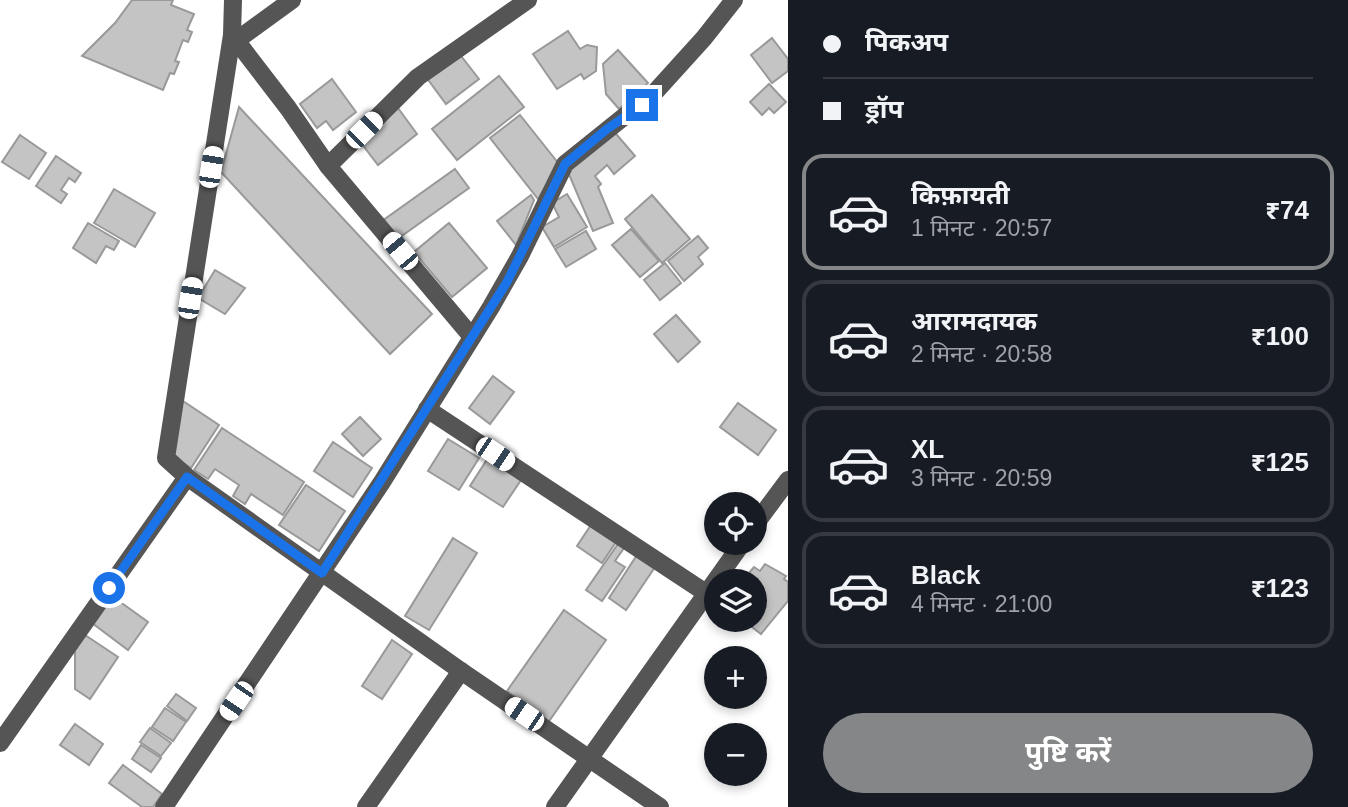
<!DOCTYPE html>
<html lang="hi">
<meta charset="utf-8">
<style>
body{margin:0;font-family:Arial,"Noto Sans Devanagari",sans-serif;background:#20242c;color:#f1f3f6;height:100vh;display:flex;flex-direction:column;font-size:26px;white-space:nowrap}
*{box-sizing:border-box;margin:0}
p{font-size:23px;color:#9ea1a6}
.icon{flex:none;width:38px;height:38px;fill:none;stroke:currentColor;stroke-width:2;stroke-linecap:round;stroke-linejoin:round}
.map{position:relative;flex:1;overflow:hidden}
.drawer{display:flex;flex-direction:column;background:#171b24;width:560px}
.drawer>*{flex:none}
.guide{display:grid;align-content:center;height:154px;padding:0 35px;background:#171b24}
.controls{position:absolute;left:704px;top:492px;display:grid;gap:14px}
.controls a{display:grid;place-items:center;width:63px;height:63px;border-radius:50%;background:#171b24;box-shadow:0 4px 10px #0003;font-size:35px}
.end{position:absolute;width:32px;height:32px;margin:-16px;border:9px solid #1a73e8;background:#fff;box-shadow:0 0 0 4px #fff}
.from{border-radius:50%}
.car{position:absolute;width:21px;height:42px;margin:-21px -10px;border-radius:9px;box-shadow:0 0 5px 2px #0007;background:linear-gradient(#fff 24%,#345 0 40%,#fff 0 76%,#345 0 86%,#fff 0)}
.guide b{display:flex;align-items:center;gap:24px;height:66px;font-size:26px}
.guide b+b{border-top:2px solid #363941}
.guide i{width:18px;height:18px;background:#f1f3f6}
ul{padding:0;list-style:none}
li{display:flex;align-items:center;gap:21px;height:116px;margin:0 14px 10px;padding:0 21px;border:4px solid #363941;border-radius:21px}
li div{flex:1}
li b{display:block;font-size:26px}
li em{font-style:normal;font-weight:700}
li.selected{border-color:#858687}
li>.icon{width:63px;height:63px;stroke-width:1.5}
.cta{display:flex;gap:14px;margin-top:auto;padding:14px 35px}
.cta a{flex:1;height:80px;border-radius:42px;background:#858687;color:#fff;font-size:28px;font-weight:700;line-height:80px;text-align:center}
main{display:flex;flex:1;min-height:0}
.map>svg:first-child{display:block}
.building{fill:#c4c4c4;stroke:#999;stroke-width:2}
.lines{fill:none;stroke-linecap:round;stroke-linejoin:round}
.minor{stroke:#555;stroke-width:18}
.route{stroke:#1a73e8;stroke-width:9}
</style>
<main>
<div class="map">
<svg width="788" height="807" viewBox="0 0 788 807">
<rect width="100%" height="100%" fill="#fff"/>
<g class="building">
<path d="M132 0H173L171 5 194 14 187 30 192 32 188 42 183 40 175 61 179 62 174 74 170 73 163 90 82 56 115 23Z"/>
<path d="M568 31 580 49 587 45 597 47 596 71 584 79 581 74 557 89 533 54Z"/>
<path d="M772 38 788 59V71L772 83 751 55Z"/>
<path d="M618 50 648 83 619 109 606 94 603 64Z"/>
<path d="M458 52 479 79 446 104 426 77Z"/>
<path d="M499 76 524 107 457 160 432 129Z"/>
<path d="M332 79 356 112 333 130 326 121 317 128 300 104Z"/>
<path d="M769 84 786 102 774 113 769 108 762 115 750 102Z"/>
<path d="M239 107 432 314 390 354 221 172Z"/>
<path d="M398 108 417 134 378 165 358 139Z"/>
<path d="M520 115 559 164 538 199 490 138Z"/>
<path d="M611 128 635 156 614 174 607 165 595 176 601 184 598 187 613 223 593 231 568 172Z"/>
<path d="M20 135 46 153 29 179 2 162Z"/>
<path d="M56 156 81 173 75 182 69 178 61 190 67 194 61 203 36 186Z"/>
<path d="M455 169 469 188 396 240 382 221Z"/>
<path d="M114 189 155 213 135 247 94 223Z"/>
<path d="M567 194 587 227 554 247 542 227 559 217 552 203Z"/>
<path d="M531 195 534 200 516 245 497 221Z"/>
<path d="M652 195 690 239 662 263 625 219Z"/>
<path d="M88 223 119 241 114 250 106 246 96 263 73 248Z"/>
<path d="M449 223 487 268 452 297 414 252Z"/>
<path d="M631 229 659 261 640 277 612 245Z"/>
<path d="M586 231 596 249 566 267 555 249Z"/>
<path d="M698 236 708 248 698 257 703 264 684 281 668 261Z"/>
<path d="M665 263 681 283 660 300 644 280Z"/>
<path d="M215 270 245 288 225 314 198 298Z"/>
<path d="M676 315 700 342 678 362 654 334Z"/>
<path d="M493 376 514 392 490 424 469 408Z"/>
<path d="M177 397 219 425 191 468 174 457Z"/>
<path d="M738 403 776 430 758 455 720 427Z"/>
<path d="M360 417 381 439 363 456 342 434Z"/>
<path d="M222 428 304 482 283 515 251 494 245 504 233 496 239 485 215 469 208 479 194 470Z"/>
<path d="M448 439 479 458 459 490 428 471Z"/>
<path d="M333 442 372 468 353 497 314 471Z"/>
<path d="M488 458 521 480 503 507 470 486Z"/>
<path d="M306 485 345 511 319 551 279 525Z"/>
<path d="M591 525 616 542 602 563 577 546Z"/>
<path d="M453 538 477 553 429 630 405 616Z"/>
<path d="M618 544 624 548 615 561 625 567 602 601 586 590Z"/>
<path d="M637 555 655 567 626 610 609 598Z"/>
<path d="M765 564 786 576 784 579 788 582V601L761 634 743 620H754V581H742L754 567 760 571Z"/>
<path d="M112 596 148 622 128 650 92 623Z"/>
<path d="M564 610 606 640 547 724 532 713 534 710 507 691Z"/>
<path d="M85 635 118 657 90 699 75 689V650Z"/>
<path d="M392 640 412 654 382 699 362 686Z"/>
<path d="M176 694 196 708 187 721 167 706Z"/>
<path d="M165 708 186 722 173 741 152 727Z"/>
<path d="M75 724 103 744 89 765 60 745Z"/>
<path d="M150 728 171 743 161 756 140 742Z"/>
<path d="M141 745 161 758 151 772 132 759Z"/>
<path d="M123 765 162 794 153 807H142L109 783Z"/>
</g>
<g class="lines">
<g class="minor">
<path d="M233 0 232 35 166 458 187 477 461 671 660 807"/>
<path d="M232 35 288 108 328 166 472 337"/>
<path d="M237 40 292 0"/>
<path d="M328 166 418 77 528 0"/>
<path d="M427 409 706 593"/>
<path d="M754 526 788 480"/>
<path d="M0 743 187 477"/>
<path d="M164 807 382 482 491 307 520 256 565 164 656 91 704 38 734 0"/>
<path d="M366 807 461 671"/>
<path d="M555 807 743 542"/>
</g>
</g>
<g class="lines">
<path class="route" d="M109 588 187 477 322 573 507 282 565 164 607 129 642 105"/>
</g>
</svg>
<div class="controls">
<a><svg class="icon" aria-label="locate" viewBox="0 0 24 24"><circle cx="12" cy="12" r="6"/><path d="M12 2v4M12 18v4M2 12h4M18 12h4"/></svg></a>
<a><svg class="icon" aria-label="layers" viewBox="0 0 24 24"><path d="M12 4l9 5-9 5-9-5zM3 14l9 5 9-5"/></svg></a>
<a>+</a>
<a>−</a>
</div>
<i class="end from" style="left:109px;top:588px"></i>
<i class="end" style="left:642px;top:105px"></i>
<i class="car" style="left:364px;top:130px;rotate:45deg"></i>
<i class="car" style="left:211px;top:167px;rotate:9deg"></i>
<i class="car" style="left:400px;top:251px;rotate:320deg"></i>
<i class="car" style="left:190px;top:298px;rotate:9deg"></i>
<i class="car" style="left:495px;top:454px;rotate:124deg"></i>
<i class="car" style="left:236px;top:701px;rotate:214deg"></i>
<i class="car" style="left:524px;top:714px;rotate:304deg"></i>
</div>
<section class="drawer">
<div class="guide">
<b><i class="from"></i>पिकअप</b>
<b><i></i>ड्रॉप</b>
</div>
<ul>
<li class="selected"><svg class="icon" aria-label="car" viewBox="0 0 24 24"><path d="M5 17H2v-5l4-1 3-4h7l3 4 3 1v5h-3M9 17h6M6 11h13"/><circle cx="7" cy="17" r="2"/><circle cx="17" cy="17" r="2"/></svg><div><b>किफ़ायती</b><p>1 मिनट · 20:57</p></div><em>₹74</em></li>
<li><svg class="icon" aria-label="car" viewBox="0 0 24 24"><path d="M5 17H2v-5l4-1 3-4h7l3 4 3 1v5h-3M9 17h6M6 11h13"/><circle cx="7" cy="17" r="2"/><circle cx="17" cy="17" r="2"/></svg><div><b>आरामदायक</b><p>2 मिनट · 20:58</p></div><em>₹100</em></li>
<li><svg class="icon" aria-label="car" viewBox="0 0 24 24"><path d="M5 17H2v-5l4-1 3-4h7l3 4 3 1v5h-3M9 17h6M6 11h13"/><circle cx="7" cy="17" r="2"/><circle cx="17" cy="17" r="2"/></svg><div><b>XL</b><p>3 मिनट · 20:59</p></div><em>₹125</em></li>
<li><svg class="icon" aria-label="car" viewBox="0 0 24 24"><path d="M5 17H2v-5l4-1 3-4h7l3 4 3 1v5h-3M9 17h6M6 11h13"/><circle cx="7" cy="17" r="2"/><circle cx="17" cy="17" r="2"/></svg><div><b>Black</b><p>4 मिनट · 21:00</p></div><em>₹123</em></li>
</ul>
<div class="cta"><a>पुष्टि करें</a></div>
</section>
</main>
